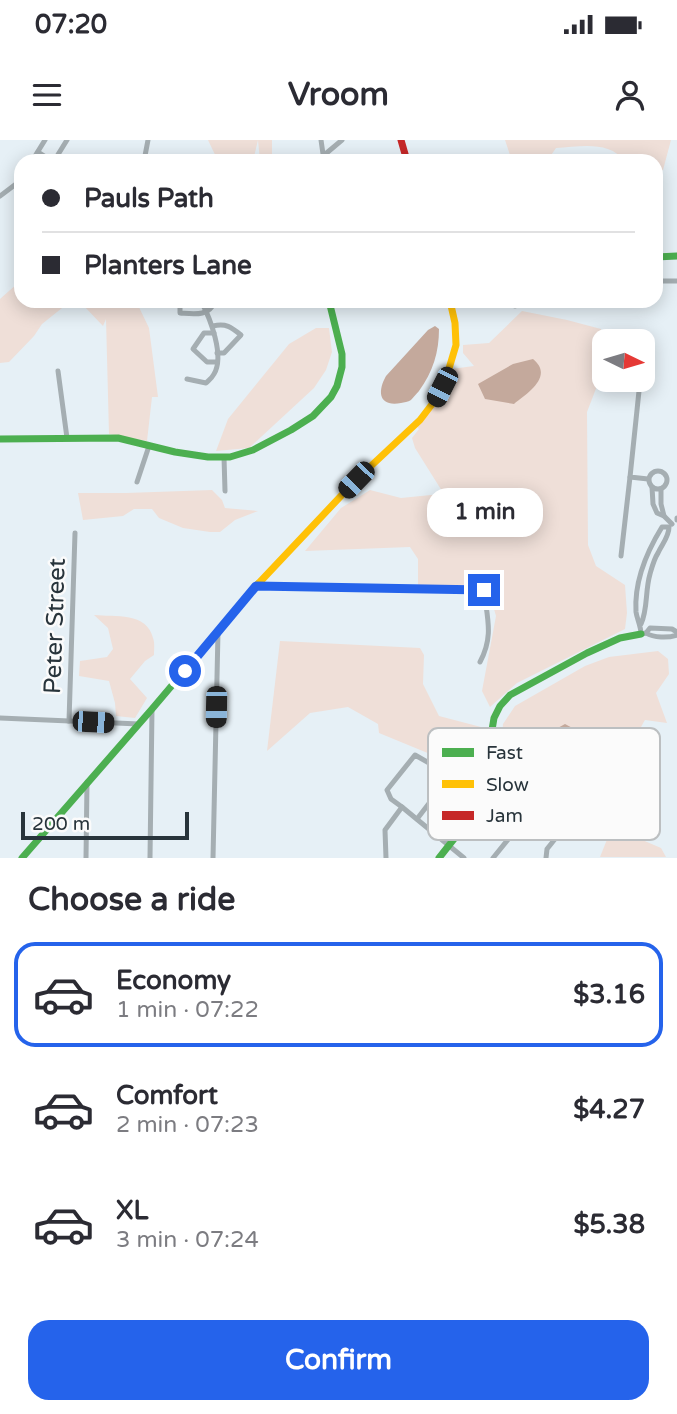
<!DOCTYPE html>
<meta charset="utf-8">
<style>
body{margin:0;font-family:"Varela Round",sans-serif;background:#f7f7f7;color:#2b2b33;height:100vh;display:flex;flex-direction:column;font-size:26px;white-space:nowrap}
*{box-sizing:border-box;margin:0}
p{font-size:23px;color:#7c7c81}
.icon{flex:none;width:38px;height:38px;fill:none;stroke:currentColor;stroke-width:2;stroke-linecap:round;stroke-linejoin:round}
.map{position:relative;height:718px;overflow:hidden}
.details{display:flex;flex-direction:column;background:#fff;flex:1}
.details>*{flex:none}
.top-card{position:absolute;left:14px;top:14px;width:649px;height:154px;border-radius:21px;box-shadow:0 4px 18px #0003;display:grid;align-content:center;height:154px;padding:0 28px;background:#fff}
.needle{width:46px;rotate:95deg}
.buttons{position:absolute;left:592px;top:189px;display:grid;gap:14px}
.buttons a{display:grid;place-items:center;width:63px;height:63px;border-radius:14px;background:#fff;box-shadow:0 4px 18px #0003;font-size:35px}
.scale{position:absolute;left:21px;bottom:18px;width:168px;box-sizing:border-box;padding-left:7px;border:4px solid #28343b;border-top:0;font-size:19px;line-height:24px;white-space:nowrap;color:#28343b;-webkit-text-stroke:5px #fbfbfb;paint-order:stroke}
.end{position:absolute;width:32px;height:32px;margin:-16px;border:9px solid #2563eb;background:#fff;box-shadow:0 0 0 4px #fff}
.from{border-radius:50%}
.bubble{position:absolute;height:49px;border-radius:21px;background:#fff;box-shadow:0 4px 18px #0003;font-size:23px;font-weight:700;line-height:49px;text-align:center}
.car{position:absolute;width:21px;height:42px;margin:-21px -10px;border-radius:9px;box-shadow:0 0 5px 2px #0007;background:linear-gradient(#222 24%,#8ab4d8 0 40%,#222 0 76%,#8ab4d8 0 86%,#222 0)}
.top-card b{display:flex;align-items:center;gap:24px;height:66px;font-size:26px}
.top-card b+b{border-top:2px solid #e1e1e2}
.top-card i{width:18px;height:18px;background:#2b2b33}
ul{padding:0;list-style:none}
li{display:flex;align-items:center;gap:21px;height:105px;margin:0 14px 10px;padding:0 14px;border:4px solid transparent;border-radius:21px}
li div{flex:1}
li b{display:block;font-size:26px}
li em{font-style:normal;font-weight:700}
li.current{border-color:#2563eb}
li>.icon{width:63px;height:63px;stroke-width:1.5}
h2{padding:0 28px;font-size:32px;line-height:84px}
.button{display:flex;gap:14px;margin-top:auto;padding:14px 28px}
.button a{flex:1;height:80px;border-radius:21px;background:#2563eb;color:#fff;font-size:28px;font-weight:700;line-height:80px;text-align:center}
.status{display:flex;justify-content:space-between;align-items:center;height:49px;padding:0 35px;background:#fff;direction:ltr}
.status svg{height:19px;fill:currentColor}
header{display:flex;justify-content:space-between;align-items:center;height:91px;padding:0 28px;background:#fff;font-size:32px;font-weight:700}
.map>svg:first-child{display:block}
.green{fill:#efdfd8;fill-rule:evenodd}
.water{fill:#c4a99c}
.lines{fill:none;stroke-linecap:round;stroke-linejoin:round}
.street{stroke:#a5aeb2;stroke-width:5}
.fast{stroke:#4caf50;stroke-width:7}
.slow{stroke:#ffc107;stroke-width:7}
.jam{stroke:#c62828;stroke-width:7}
.route{stroke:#2563eb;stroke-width:9}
.labels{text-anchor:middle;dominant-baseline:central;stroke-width:5;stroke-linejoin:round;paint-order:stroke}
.street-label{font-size:24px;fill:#28343b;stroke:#fbfbfb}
.key{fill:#fbfbfb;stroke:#bcbfc1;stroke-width:2}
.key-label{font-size:19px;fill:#28343b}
</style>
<div class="status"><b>07:20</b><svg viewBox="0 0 49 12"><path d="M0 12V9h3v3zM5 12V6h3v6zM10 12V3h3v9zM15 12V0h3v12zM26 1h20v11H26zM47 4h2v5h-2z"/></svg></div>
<header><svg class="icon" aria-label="menu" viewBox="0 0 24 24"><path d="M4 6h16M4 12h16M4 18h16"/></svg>Vroom<svg class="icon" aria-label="person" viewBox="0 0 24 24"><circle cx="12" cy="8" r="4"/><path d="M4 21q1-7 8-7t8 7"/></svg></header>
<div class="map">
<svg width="677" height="718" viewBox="0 0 677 718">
<rect width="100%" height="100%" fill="#e6f0f6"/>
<g class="green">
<path d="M208 0H272V21H260L258 0 253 21H218Z"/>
<path d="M505 0H671L663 30 656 33V21H624C609 0 579 7 556 8L547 21H512Z"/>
<path d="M21 128V161H68L67 164 42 184 34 196 9 222 0 223V159L18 143 19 129Z"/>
<path d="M72 161H136L149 188 158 257H152L147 301 109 294 106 179 103 186 84 166 69 168Z"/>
<path d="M522 171 567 180 601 189 602 233 587 272 588 405 596 426 625 445 627 473 625 489 517 543 490 567 482 551 496 476 489 452 485 447 418 446V419L410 407 305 411 341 368 370 350 401 358 441 354 442 351 415 308 412 298 419 289 415 284 438 260 451 229 474 226 463 213V205L489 203Z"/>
<path d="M316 188H329L332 212 326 230 314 248 249 308 216 311 228 279 289 204Z"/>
<path d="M212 350 222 360 225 368 258 371 235 380 220 392H210L183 388 159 378 152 369H134L123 376 83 380 78 353H126Z"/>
<path d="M94 475C115 477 147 472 153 498 155 503 154 510 154 515L145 521 130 539 147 558 135 578 116 576 115 563 109 541 79 536 80 521 107 517 113 509 108 488Z"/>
<path d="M280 501 420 508 424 515 423 544 439 576 481 587 476 647 447 621 379 593 378 584 348 567 310 573 267 611Z"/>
<path d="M658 511 668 519 669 534 656 553 667 583 645 580C642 585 639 590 637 596 632 613 644 658 649 676L624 680 608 673 551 655 531 652 518 660 508 663 502 639 501 615 503 584 515 566 585 526 609 517ZM591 598H614L576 639Z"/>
<path d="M612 687 661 708 666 717H600Z"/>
</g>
<g class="water">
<path d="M435 186 439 189C439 212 433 232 419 251 417 253 413 258 411 260 408 262 404 262 401 263 379 267 377 252 386 236L428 190Z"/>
<path d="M533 219C554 236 528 253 514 264L485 259 478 244 513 224Z"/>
<path d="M565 584 591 598H614L622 600 625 622 604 645 576 639 551 622 545 595Z"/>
</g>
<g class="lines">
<g class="street">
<path d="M321 0 324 21"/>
<path d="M38 12 52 21"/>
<path d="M323 16 342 0"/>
<path d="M32 21 45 0"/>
<path d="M54 21 67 0"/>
<path d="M144 21 148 0"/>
<path d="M0 56 16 44 21 37"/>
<path d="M656 141H677"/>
<path d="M180 161V173C194 174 209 177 215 161"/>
<path d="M515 166V161"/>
<path d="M213 186C226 183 231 187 241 195L224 213H217"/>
<path d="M214 193H204L193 209 207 222H217"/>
<path d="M58 231 67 298"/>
<path d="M187 239 206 243C209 240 212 238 214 234 225 216 210 178 201 161"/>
<path d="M639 251 630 337 648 339"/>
<path d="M224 317 225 351"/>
<circle cx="658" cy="340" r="9"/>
<path d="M137 342 149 306"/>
<path d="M652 347 653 364 657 373 664 376 672 384"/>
<path d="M661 349V364L664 376"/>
<path d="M677 378V380"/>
<path d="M621 416 630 337"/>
<path d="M256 446 484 450C487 478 494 496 480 522"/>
<path d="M641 484C648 469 645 451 650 434 652 427 654 419 658 413 662 404 669 397 669 387H662C646 413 634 441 636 472 637 479 641 486 641 494L646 493"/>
<path d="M677 492 672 489 650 488 646 493C654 498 668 498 677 495"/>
<path d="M0 578 139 584"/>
<path d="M69 581 75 393"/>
<path d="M485 659 517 688"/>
<path d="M402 667 391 659 387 650 415 615 443 631 447 640 417 679"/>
<path d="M86 718 87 642"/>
<path d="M150 718 152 569"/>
<path d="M213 718 218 492"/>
<path d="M386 718 385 690 402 667 464 718"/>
<path d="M493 718 540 660 548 658 571 679 547 709 546 718"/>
</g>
<g class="fast">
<path d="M656 117 677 116"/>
<path d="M0 299 118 298 175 312 208 317H230L253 310 291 290 313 276 331 257 337 246 342 227V214L329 161"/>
<path d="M22 718 152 569 258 444"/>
<path d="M439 718 487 657 491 630 492 590 494 578 500 566 510 555 587 513 620 498 641 494"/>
</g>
<path class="slow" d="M258 444 356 340 420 280 436 259 445 242 456 205 455 183 450 161"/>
<path class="jam" d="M401 0 407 21"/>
</g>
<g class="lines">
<path class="route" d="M185 531 256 446 484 450"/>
</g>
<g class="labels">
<g class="street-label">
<text transform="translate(55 486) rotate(-88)">Peter Street</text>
</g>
</g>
<rect x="428" y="588" width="232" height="112" rx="10" class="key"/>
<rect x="442" y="608" width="32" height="9" fill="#4caf50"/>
<rect x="442" y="640" width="32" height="8" fill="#ffc107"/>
<rect x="442" y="671" width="32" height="9" fill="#c62828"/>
<g class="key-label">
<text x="486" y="619">Fast</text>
<text x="486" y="651">Slow</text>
<text x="486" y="682">Jam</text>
</g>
</svg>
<div class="buttons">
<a><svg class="needle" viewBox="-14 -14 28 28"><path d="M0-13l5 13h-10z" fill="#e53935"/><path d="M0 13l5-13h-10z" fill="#7c7c81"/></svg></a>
</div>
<div class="scale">200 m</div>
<i class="end from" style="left:185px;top:531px"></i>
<i class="end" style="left:484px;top:450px"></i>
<div class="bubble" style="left:427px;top:348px;width:116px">1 min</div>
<i class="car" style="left:442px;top:247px;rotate:207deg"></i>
<i class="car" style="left:356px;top:340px;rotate:224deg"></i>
<i class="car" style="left:216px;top:567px;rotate:181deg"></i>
<i class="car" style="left:93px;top:582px;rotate:93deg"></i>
<div class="top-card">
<b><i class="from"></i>Pauls Path</b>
<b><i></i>Planters Lane</b>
</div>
</div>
<section class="details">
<h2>Choose a ride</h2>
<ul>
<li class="current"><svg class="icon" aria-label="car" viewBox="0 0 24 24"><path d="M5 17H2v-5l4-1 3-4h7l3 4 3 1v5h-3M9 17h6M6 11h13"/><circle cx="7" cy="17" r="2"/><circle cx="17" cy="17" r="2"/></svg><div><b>Economy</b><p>1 min · 07:22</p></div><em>$3.16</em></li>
<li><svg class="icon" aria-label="car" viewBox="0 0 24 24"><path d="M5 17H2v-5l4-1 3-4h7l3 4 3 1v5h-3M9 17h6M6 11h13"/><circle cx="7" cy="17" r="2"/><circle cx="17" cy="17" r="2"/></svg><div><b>Comfort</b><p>2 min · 07:23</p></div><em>$4.27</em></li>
<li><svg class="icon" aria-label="car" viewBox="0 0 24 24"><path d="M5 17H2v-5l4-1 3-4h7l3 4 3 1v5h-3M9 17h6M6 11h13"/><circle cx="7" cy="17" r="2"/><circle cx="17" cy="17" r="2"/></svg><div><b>XL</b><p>3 min · 07:24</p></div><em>$5.38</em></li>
</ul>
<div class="button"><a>Confirm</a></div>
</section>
